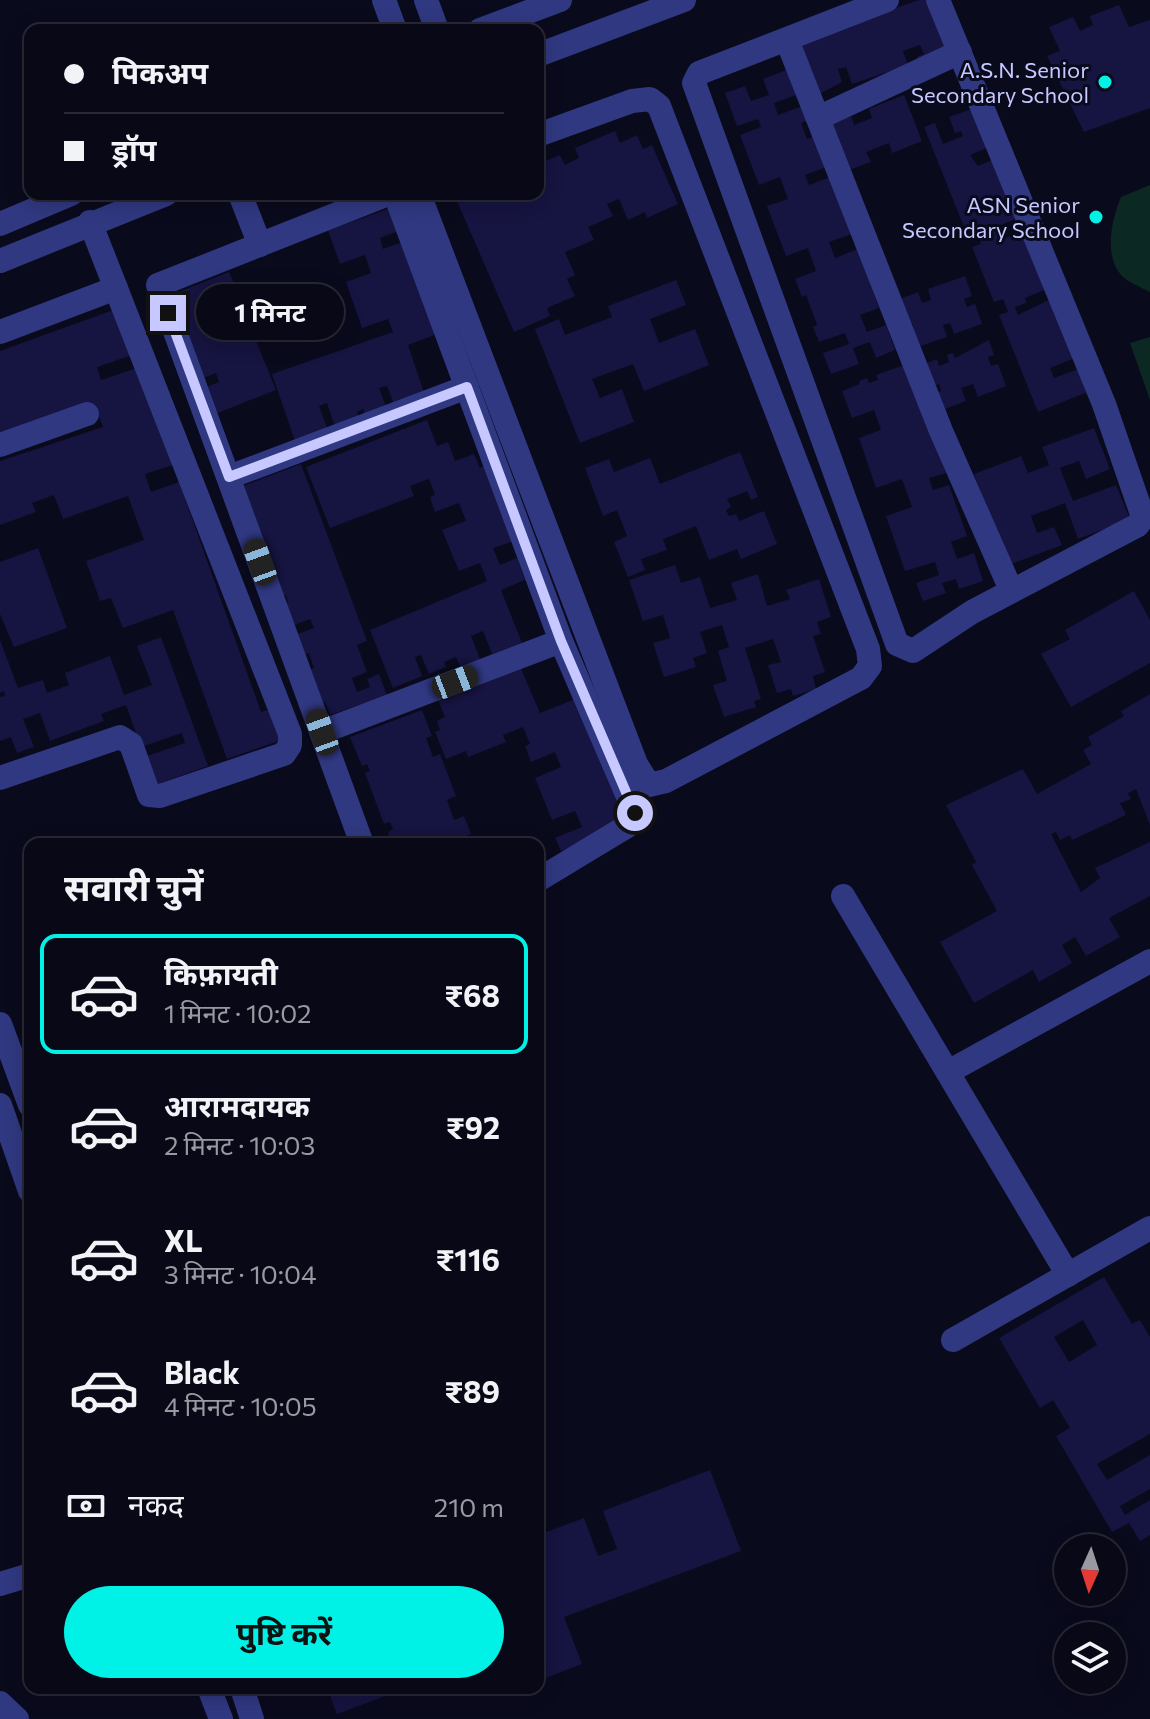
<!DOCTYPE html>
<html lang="hi">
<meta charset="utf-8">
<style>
body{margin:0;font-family:Commissioner,"Noto Sans Devanagari",sans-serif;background:#161623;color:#f1f3f6;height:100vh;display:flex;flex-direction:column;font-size:30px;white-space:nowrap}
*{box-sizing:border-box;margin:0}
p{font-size:26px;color:#989aa1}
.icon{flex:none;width:44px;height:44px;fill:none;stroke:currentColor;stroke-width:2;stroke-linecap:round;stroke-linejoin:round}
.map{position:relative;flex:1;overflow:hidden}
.sheet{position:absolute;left:24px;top:838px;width:520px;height:856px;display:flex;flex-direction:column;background:#080816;border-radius:16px;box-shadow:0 4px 20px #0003,0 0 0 2px #292935}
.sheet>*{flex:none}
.banner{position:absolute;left:24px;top:24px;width:520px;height:176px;border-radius:16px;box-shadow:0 4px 20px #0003,0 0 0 2px #292935;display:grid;align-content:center;height:176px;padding:0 40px;background:#080816}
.needle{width:52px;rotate:183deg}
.buttons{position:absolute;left:1054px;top:1534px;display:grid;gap:16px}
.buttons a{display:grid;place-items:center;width:72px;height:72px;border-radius:50%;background:#080816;box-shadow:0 4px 20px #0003,0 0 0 2px #292935;font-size:40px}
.end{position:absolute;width:36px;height:36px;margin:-18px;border:10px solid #c6c8ff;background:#111;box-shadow:0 0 0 4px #111}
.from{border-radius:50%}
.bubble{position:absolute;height:56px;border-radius:28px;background:#080816;box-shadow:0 4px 20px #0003,0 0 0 2px #292935;font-size:26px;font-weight:700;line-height:56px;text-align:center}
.car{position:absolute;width:24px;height:48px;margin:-24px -12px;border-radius:10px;box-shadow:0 0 6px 2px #0007;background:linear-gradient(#222 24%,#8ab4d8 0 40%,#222 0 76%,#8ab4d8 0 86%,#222 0)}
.banner b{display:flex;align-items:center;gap:28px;height:76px;font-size:30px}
.banner b+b{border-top:2px solid #292935}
.banner i{width:20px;height:20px;background:#f1f3f6}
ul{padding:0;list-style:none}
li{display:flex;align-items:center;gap:24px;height:120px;margin:0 16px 12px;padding:0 24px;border:4px solid transparent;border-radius:16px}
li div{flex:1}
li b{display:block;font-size:30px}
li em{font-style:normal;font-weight:700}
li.current{border-color:#00f1e6}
li>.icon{width:72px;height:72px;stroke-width:1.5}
h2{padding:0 40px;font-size:36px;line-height:96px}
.pay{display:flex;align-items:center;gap:20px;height:88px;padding:0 40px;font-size:30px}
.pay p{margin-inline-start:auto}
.primary-button{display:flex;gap:16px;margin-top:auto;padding:16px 40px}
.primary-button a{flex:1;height:92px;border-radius:48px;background:#00f1e6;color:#111;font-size:32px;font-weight:700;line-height:92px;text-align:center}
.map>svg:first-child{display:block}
.green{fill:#0c2823}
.building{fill:#161440;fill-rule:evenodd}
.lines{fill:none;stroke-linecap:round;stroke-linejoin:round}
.minor{stroke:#303881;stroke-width:24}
.route{stroke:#c6c8ff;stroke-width:10}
.poi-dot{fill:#00f1e6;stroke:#0a0a1d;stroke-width:3}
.labels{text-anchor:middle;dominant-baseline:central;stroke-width:6;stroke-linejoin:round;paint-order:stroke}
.poi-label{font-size:22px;fill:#c6c8ff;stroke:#0a0a1d;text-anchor:end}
</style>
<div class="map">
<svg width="1150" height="1719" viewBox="0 0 1150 1719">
<rect width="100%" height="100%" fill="#0a0a1d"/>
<g class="green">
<path d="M1150 185V292C1141 287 1129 283 1122 276 1103 255 1112 219 1121 197Z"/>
<path d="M1150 337V400L1130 343Z"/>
</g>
<g class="building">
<path d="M919 0H929L947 51 919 61 917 57 924 54 920 45 903 51 908 65 852 84 846 67 838 69 842 82 812 98 793 43Z"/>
<path d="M1119 5 1129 27 1150 20V108L1084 132 1047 56 1060 51 1049 27 1073 17 1080 31 1093 25 1090 16Z"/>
<path d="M789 69 799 94 774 103 778 115 803 106 809 120 801 123 807 139 815 136 826 167 805 175 809 185 830 177 852 234 829 242 835 258 858 249 879 308 860 315 867 332 886 325 895 350 876 358 870 342 853 348 859 364 831 374 823 353 849 344 845 333 819 342 813 327 817 325 806 295 802 297 795 279 816 271 808 248 786 256 767 206 788 199 780 177 759 185 740 135 761 127 758 119 737 126 725 93 745 86 751 101 769 95 763 79Z"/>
<path d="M904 95 922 141 892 153 889 143 866 152 871 162 846 171 828 125 851 116 854 125 872 118 869 109Z"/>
<path d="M977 107 992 146 970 155 978 166 997 158 1021 217 998 226 1003 239 1020 232 1018 228 1024 226 1049 288 1025 298 1026 303 1015 307 1018 315 1053 298 1077 357 1050 368 1054 378 1081 368 1090 391 1038 412 999 315 1008 312 1003 299 994 302 972 247 981 244 979 238 985 235 982 227 975 230 973 224 964 227 924 127 935 123 943 144 963 136 961 131 955 133 949 117Z"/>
<path d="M615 131 620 143 637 135 643 149 652 145 678 204 647 218 645 212 628 220 619 199 607 204 613 216 588 227 594 240 565 252 575 275 567 279 575 296 547 308 550 316 514 332 456 199 469 194H500L503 201 520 194H538V164L560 155 565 165 579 158 575 148Z"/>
<path d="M394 207 401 230 380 238 383 249 405 241 437 334 408 345 425 396 395 407 387 386 379 388 387 409 366 417 363 409 357 412 359 419 335 427 327 403 319 406 328 430 295 441 272 374 393 332 388 319 362 328 346 282 371 273 365 255 340 264 328 230Z"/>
<path d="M229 272 237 291 213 300 223 325 246 316 276 390 215 414 204 388 219 382 216 373 201 379 168 296Z"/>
<path d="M965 276 972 296 964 299 967 307 975 304 982 324 954 334 950 323 943 325 947 337 912 349 906 333 914 329 912 323 904 326 895 301 918 292 922 303 931 300 928 289Z"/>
<path d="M676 280 686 305 650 319 659 343 695 329 709 365 644 391 633 364 592 379 600 398 622 389 634 422 580 443 535 329 559 319 565 335 612 317 608 306Z"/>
<path d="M116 309 132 355 97 367 101 380 137 368 173 465 145 474 151 492 179 482 261 712 270 709 281 740 227 759 173 610 123 628 111 598 100 601 86 561 144 540 128 496 63 519 54 495 32 503 36 512 0 525V461L103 427 95 406 0 439V351Z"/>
<path d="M989 340 994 355 988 357 991 366 998 364 1006 386 978 397 973 384 961 388 966 401 940 411 933 394 941 391 939 384 931 387 922 365 937 359 939 366 949 362 947 355 953 353 955 358Z"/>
<path d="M907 364 946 473 929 478 933 490 949 485 967 536 951 542 957 559 974 553 983 581 959 589 956 579 942 583 946 593 923 601 916 583 939 575 935 562 905 571 886 516 912 507 902 479 876 488 859 438 881 430 874 410 852 418 842 391 860 384 859 381 867 378 869 383 878 380 876 375Z"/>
<path d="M427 420 437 446 448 442 455 461 474 454 480 468 490 463 520 539 493 548 500 565 517 558 525 580 501 590 522 643 492 654 483 631 471 636 480 659 460 666 456 657 444 662 446 667 429 674 421 655 415 657 422 676 393 688 370 630 487 581 480 563 459 571 442 530 466 521 459 503 435 512 430 497 435 495 429 479 410 486 414 496 330 528 306 467Z"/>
<path d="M1094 428 1110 469 1086 479 1079 461 1060 468 1073 501 1116 485 1130 519 1078 539 1065 503 1031 516 1037 533 1054 527 1062 545 1009 565 974 474 1021 456 1028 473 1049 465 1042 447Z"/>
<path d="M740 452 758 497 751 500 747 491 727 499 731 507 726 510 729 516 736 514 739 521 764 511 777 544 741 559 737 549 709 560 696 526 663 539 667 550 641 559 645 570 628 577 614 542 627 536 617 510 603 516 585 468 609 459 614 472 650 458 660 484Z"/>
<path d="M301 464 367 641 357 645 367 672 352 678 357 692 370 687 367 679 379 674 387 695 330 715 325 702 317 704 304 672 314 668 309 653 300 657 292 636 314 628 310 619 289 627 281 605 288 602 286 595 278 598 237 488Z"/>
<path d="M38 548 67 628 14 647 0 614V562Z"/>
<path d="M675 565 681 583 700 577 710 608 737 600 731 583 758 574 767 606 790 599 786 590 819 579 831 617 817 622 821 634 813 636 825 672 813 676 816 689 793 696 791 689 777 693 768 665 781 662 773 639 745 648 761 699 754 701 756 707 724 717 713 685 727 681 718 651 729 647 722 625 700 632 707 653 693 658 696 667 664 677 653 643 670 638 663 615 643 621 629 580Z"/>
<path d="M1134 591 1150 620V663L1071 707 1041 654 1070 639 1065 630Z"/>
<path d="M161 637 208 766 155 785 144 757 185 743 182 733 141 747 126 705 101 714 104 721 50 741 40 713 23 719 34 747 17 753 11 737 0 741V697L5 696 4 691 0 693V640L18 688 43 680 47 693 69 685 65 673 110 656 124 695 152 685 137 646Z"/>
<path d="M519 664 540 713 578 698 627 819 617 828 561 851 555 838 582 827 575 811 552 820 535 778 561 767 555 752 531 762 525 746 530 744 523 727 503 735 506 742 468 757 466 751 446 759 435 732 440 730 437 721 445 717 437 697Z"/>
<path d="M1150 694V825L1136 789 1128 793 1131 799 1120 803 1126 815 1072 840 1070 835 1060 840 1056 832 1051 834 1081 892 1100 878 1095 868 1150 842V896L1109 918 1120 937 1086 956 1075 937 1062 945 1072 963 1039 982 1033 970 974 1003 940 942 997 911 972 865 976 862 946 805 1023 769 1037 794 1091 764 1083 750 1092 745 1088 737 1124 716 1121 711Z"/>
<path d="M422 710 432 736 426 738 433 757 440 754 456 796 447 800 454 820 464 816 471 834 462 838 465 844H392L388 832 393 829 390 822 384 824 365 773 370 771 367 764 362 766 350 737Z"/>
<path d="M1104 1277 1132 1324 1140 1320 1150 1337V1434L1097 1464 1107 1480 1150 1455V1489L1120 1506 1125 1515 1150 1500V1535L1140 1541 1129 1523 1112 1532 1056 1436 1070 1428 1053 1400 1040 1408 999 1338ZM1083 1320 1097 1345 1069 1362 1054 1337Z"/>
<path d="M710 1470 741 1551 564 1617 582 1664 538 1681V1535L584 1518 598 1556 617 1549 603 1511Z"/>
<path d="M327 1688H406L337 1714Z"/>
</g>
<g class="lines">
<g class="minor">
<path d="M384 0 395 30"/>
<path d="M426 0 437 30"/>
<path d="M887 0 699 73 694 83 897 644 913 651 972 612 1138 525 1143 517 1104 404 938 0"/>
<path d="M480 30 560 0"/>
<path d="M787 40 941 431 1011 590"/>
<path d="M538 55 684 0"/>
<path d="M818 118 960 52"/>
<path d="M240 194 260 245"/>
<path d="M395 194 561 641 635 813 629 825 538 880"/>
<path d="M419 194 636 764 649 785 666 781 861 678 870 666 868 649 659 106 650 99 632 101 538 135"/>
<path d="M0 224 71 194"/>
<path d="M0 261 166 194"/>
<path d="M0 332 116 288"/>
<path d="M0 445 87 414"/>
<path d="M229 477 467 387"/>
<path d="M322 732 561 641"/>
<path d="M0 778 120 737 131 744 149 795 160 796 284 754 290 745V734L90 222"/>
<path d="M362 844 158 285 388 194"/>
<path d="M843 896 1068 1275"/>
<path d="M0 1024 30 1105"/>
<path d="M948 1072 1150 961"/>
<path d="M0 1105 30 1191"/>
<path d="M953 1340 1150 1228"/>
<path d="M0 1584 30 1575"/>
<path d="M209 1688 221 1719"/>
<path d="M242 1688 252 1719"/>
<path d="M0 1703 17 1719"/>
</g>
</g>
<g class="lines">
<path class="route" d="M168 313 229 477 467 387 561 641 635 813"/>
</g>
<g class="poi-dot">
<circle cx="1105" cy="82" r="8"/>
<circle cx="1096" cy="217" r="8"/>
</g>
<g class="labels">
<g class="poi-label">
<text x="1089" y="69">A.S.N. Senior<tspan x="1089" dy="25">Secondary School</tspan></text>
<text x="1080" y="204">ASN Senior<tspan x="1080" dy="25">Secondary School</tspan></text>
</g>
</g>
</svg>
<div class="buttons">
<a><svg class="needle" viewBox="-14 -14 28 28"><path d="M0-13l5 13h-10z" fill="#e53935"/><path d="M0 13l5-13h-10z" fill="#989aa1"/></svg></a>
<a><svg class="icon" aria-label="layers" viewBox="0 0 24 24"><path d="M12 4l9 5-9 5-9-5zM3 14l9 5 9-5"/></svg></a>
</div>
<i class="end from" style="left:635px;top:813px"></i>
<i class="end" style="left:168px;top:313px"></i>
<div class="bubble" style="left:196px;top:284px;width:148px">1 मिनट</div>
<i class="car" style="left:260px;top:562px;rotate:340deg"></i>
<i class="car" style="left:455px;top:682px;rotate:69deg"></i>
<i class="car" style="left:322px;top:732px;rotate:340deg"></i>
<div class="banner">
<b><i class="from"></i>पिकअप</b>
<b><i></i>ड्रॉप</b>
</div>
<section class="sheet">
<h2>सवारी चुनें</h2>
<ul>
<li class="current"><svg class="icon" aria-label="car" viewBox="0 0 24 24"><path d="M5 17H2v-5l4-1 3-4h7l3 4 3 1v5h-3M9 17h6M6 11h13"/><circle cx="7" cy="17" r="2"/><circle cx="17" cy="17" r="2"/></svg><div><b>किफ़ायती</b><p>1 मिनट · 10:02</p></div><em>₹68</em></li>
<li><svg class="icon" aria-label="car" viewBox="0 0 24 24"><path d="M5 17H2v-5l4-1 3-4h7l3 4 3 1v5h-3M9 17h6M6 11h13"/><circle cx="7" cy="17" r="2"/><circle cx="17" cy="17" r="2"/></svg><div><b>आरामदायक</b><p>2 मिनट · 10:03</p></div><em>₹92</em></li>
<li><svg class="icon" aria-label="car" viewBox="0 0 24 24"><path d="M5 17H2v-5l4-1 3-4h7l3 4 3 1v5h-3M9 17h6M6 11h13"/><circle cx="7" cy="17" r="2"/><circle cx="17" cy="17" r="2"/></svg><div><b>XL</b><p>3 मिनट · 10:04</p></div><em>₹116</em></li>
<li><svg class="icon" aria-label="car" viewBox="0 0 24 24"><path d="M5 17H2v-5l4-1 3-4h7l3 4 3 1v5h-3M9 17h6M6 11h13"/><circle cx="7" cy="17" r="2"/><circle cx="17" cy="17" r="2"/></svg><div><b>Black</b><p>4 मिनट · 10:05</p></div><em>₹89</em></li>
</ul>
<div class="pay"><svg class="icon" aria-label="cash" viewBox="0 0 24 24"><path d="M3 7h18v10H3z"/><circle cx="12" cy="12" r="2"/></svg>नकद<p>210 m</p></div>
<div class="primary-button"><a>पुष्टि करें</a></div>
</section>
</div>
